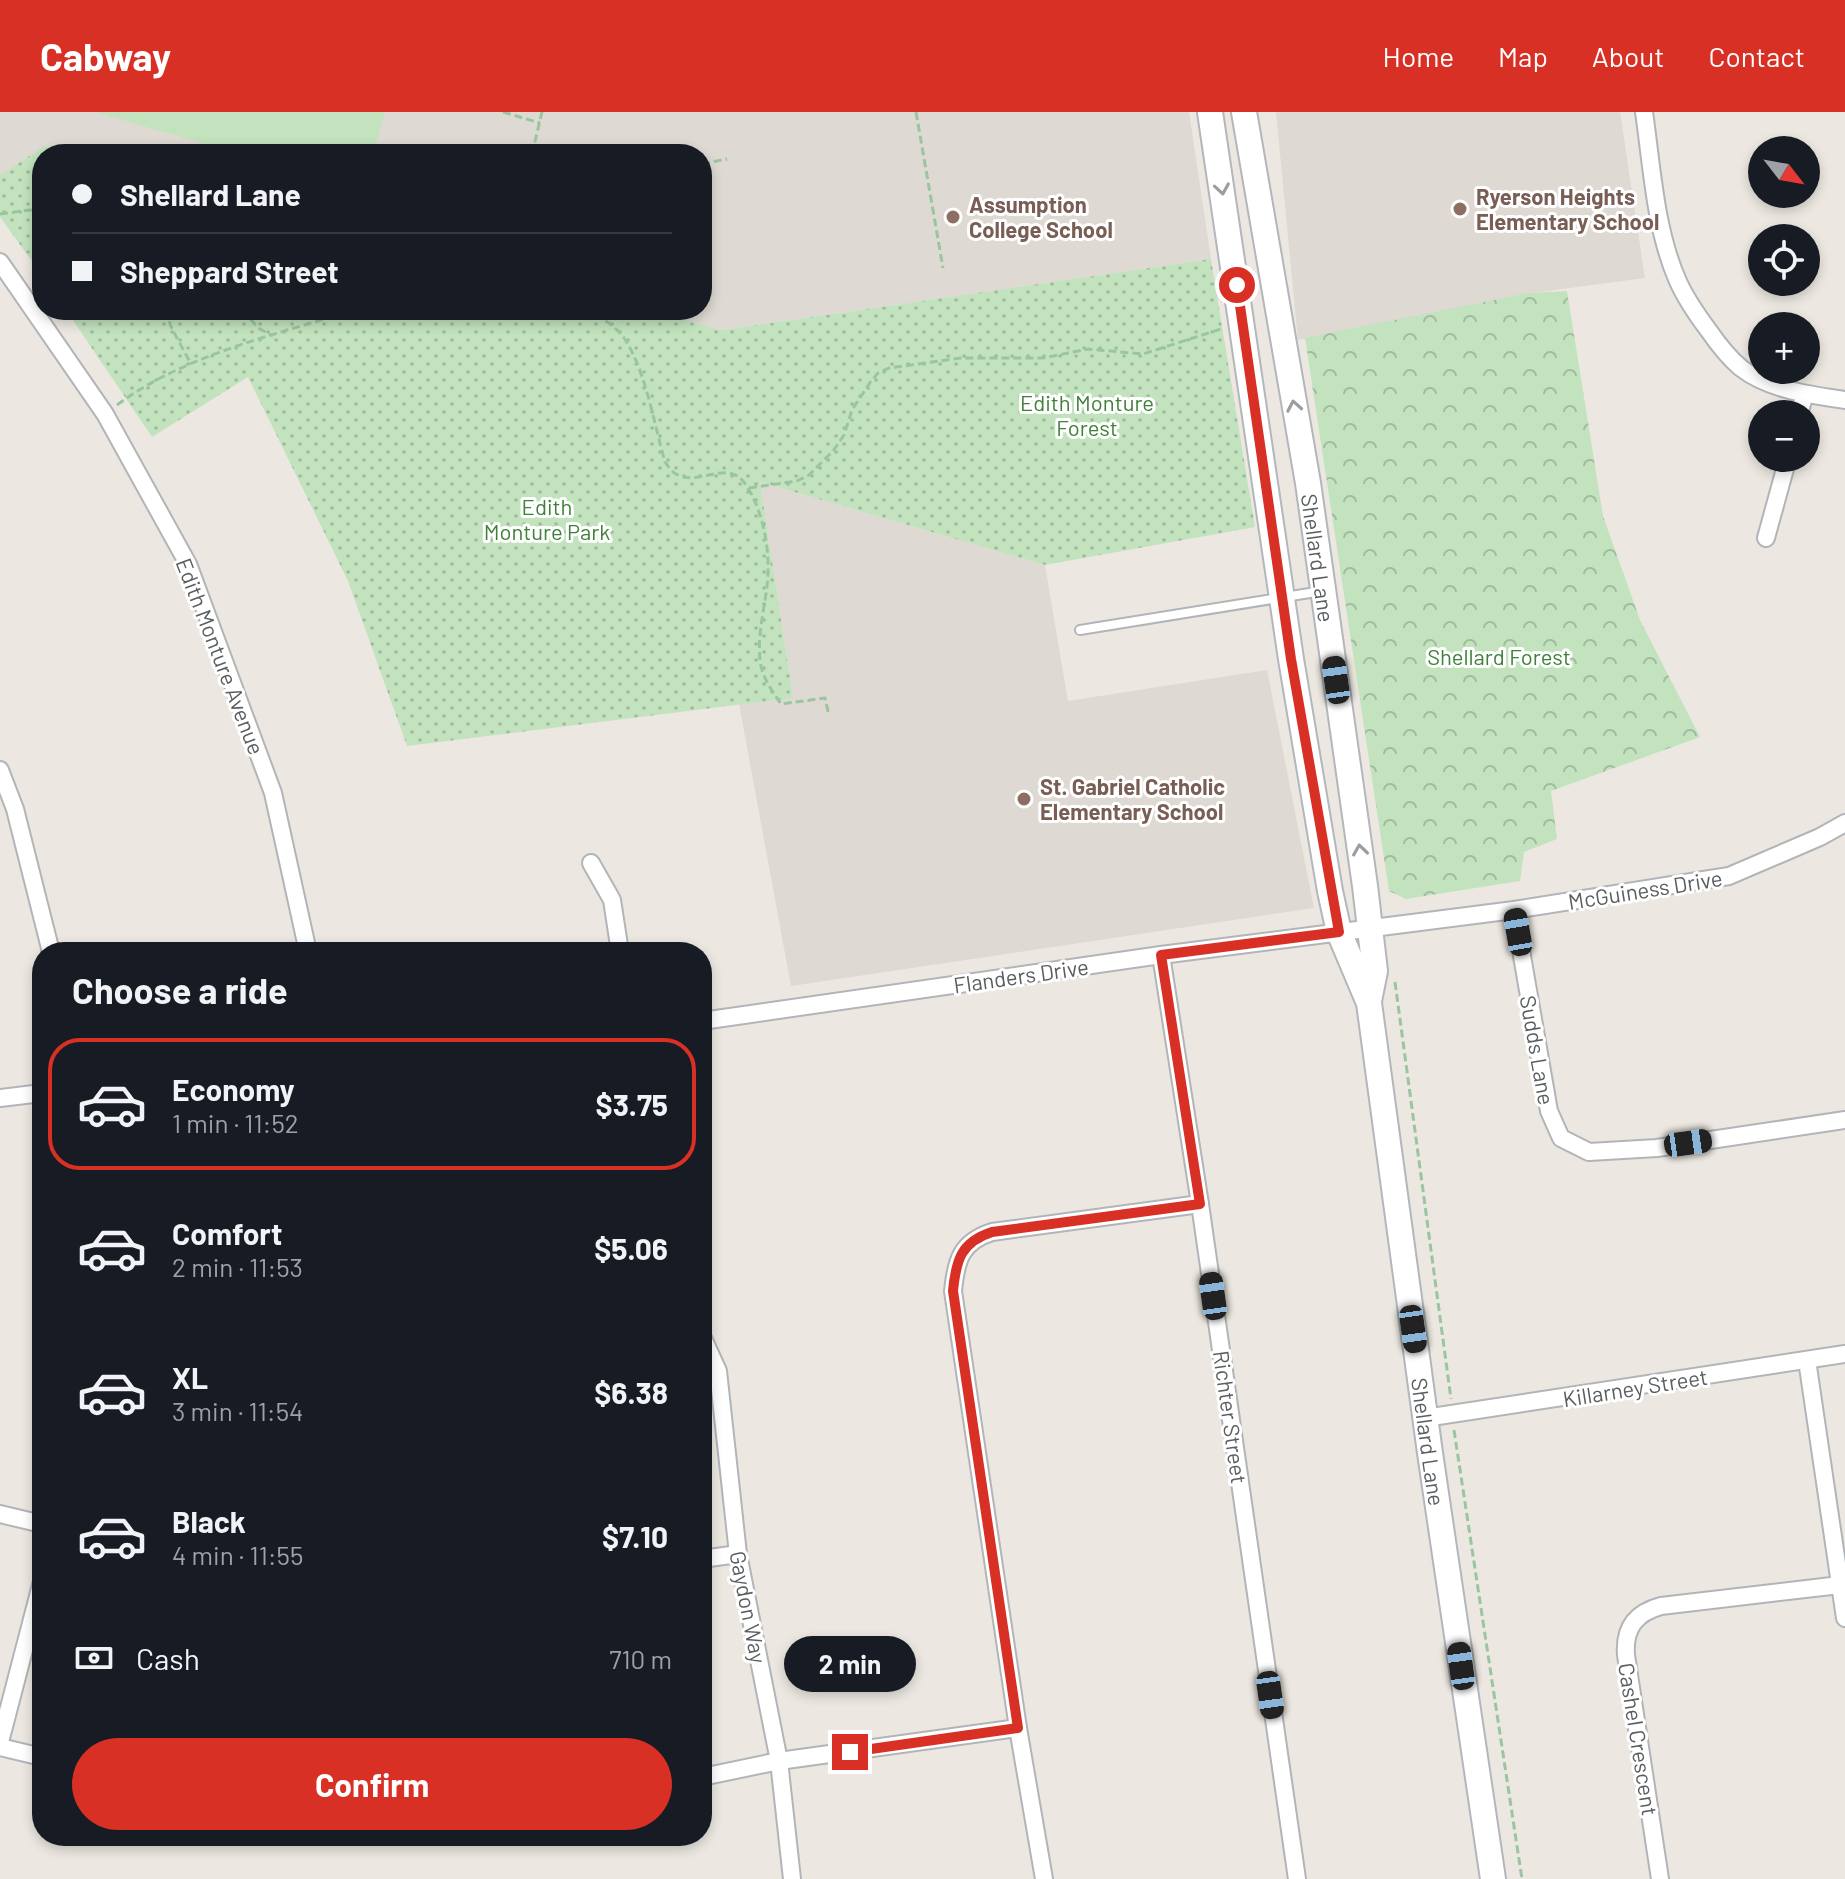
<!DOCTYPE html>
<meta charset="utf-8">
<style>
body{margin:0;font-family:Barlow,sans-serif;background:#20242c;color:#f1f3f6;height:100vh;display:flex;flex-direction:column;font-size:30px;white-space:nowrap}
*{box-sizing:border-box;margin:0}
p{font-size:26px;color:#9ea1a6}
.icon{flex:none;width:44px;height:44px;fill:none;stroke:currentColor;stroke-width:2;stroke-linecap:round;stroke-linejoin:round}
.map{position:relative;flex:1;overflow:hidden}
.details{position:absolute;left:32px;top:830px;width:680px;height:904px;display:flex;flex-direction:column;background:#171b24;border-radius:32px;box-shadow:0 4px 12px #0003}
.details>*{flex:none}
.hud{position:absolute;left:32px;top:32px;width:680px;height:176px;border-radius:32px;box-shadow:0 4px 12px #0003;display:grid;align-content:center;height:176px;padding:0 40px;background:#171b24}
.needle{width:52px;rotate:121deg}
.controls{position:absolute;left:1748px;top:24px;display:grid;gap:16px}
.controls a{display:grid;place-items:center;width:72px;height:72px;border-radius:50%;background:#171b24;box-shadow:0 4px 12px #0003;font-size:40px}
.end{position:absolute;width:36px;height:36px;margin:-18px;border:10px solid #d93025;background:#fff;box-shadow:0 0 0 4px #fff}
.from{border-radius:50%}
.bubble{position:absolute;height:56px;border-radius:28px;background:#171b24;box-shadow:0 4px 12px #0003;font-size:26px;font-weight:700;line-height:56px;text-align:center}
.car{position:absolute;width:24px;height:48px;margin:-24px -12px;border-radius:10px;box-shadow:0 0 6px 2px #0007;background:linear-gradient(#222 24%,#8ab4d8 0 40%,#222 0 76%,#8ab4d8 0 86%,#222 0)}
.hud b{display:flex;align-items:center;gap:28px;height:76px;font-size:30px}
.hud b+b{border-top:2px solid #363941}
.hud i{width:20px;height:20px;background:#f1f3f6}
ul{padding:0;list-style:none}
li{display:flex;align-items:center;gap:24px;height:132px;margin:0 16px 12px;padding:0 24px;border:4px solid transparent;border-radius:32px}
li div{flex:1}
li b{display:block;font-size:30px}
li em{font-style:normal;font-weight:700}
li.selected{border-color:#d93025}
li>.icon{width:72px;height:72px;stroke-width:1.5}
h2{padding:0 40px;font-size:36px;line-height:96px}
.pay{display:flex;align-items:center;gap:20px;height:88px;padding:0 40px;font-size:30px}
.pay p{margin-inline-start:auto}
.cta{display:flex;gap:16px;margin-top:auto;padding:16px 40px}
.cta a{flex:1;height:92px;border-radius:48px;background:#d93025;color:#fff;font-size:32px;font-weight:700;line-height:92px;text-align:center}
header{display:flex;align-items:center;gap:48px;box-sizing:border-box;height:112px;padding:0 40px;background:#d93025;color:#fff}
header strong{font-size:38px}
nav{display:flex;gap:44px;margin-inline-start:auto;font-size:28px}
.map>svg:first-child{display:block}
.education{fill:#ded9d2}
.forest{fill:url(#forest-crowns)}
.park{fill:url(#park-dots)}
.garden{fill:#c3e3be}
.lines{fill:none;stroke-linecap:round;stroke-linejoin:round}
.lane-casing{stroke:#b2b5b8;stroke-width:12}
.street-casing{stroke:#b2b5b8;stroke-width:20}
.secondary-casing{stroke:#b3b7bb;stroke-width:28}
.path{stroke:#99c69f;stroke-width:3;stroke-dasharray:8 4;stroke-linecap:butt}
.lane{stroke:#fff;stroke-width:8}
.street{stroke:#fff;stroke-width:16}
.secondary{stroke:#fff;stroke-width:24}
.oneway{stroke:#9b9ea0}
.route{stroke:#d93025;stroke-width:10}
.education-dot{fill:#8d6e63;stroke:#fff;stroke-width:3}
.labels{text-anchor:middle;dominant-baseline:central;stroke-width:6;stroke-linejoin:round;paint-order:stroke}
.education-label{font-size:22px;font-weight:bold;fill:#785e54;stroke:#fff;text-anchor:start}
.park-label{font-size:22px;fill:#3f8138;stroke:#fff}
.street-label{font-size:22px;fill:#595e61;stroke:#fff}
</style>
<header>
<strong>Cabway</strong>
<nav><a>Home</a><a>Map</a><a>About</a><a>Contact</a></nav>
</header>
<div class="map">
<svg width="1845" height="1767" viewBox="0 0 1845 1767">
<defs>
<pattern id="forest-crowns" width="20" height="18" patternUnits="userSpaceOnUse" patternTransform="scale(2)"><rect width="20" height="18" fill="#c3e3be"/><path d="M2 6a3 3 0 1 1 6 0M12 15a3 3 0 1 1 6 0" fill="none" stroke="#a1bb9e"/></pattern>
<pattern id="park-dots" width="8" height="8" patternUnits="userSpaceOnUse" patternTransform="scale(2)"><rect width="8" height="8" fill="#c3e3be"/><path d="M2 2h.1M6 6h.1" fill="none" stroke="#a1bb9e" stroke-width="1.8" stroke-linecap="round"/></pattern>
</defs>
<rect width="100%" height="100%" fill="#ece8e1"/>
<g class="education">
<path d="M0 0H1189L1211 147 722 218 645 198H702V42H72L45 34 0 63Z"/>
<path d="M1276 0H1620L1645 166 1532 181 1298 228Z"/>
<path d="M760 370 1045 453 1068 589 1267 558 1314 796 791 874 739 592 793 586Z"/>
</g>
<path class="forest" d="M1567 179 1603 404 1640 508 1700 625 1551 679 1557 727 1524 740 1520 769 1406 787 1389 779 1305 226 1528 181Z"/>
<g class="park">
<path d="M45 34 72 42H42V163L0 105V63Z"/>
<path d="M1211 147 1255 415 1045 453 760 370 793 586 407 634 348 469 248 265 152 325 66 198H645L722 218Z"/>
</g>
<path class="garden" d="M95 0H385L373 42H240Z"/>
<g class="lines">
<g class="lane-casing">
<path id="lane" d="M1080 518 1322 479"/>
</g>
<g class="street-casing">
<g id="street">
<path d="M1644 0C1652 55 1655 116 1677 167 1685 186 1697 203 1709 219 1718 232 1729 246 1741 256 1769 278 1811 283 1845 288"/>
<path d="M0 150 105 302 188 452 273 681 308 840"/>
<path d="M1799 302 1805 282"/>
<path d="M1766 426 1788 346"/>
<path d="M0 658 15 697 51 840"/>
<path d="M591 751 612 788 620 840"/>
<path d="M1514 798 1549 999 1561 1026 1589 1040 1657 1036 1845 1008"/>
<path d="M1161 843 1200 1092 1297 1767"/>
<path d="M702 909 1161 843 1514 798 1729 764 1820 725 1845 711"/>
<path d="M0 986 42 981"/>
<path d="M702 1224 718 1259 738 1442 779 1649 792 1767"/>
<path d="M1807 1248 1845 1506"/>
<path d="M1425 1306 1845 1242"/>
<path d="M0 1402 42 1412"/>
<path d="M702 1447 738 1442"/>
<path d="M0 1630 42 1469"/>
<path d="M0 1635 42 1645"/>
<path d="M702 1665 779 1649 1018 1616"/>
<path d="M1044 1767 1018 1616 953 1179C956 1148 961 1130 992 1120L1200 1092"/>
<path d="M1660 1767 1626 1543C1624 1517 1635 1501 1661 1494L1840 1473"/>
</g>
</g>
<g class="secondary-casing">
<g id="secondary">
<path id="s1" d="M1210 0 1291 547 1330 779 1339 820 1369 891 1430 1341 1493 1767"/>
<path id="s2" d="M1244 0 1308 371 1365 774 1375 859 1369 889"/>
</g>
</g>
<g class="path">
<path d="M503 0 540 11"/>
<path d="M916 0 943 156"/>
<path d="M532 42 542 0"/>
<path d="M702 52 727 47"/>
<path d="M0 102 30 98 42 101"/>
<path d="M165 198 172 217 190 250"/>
<path d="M243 198 258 216 273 224"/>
<path d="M584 198C599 204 615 213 624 226 646 259 654 312 665 350 668 354 672 361 678 363 700 374 729 346 746 373 764 400 771 442 767 474 764 501 756 527 761 554 764 568 773 580 781 592L825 586 829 604"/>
<path d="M117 293C186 242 273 224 353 198"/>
<path d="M749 376 797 369 809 363 833 339 844 323 852 298 871 269 878 261 889 256 961 246H1043L1088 237 1143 242 1221 217"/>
<path d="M1395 870 1451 1287"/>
<path d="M1454 1318 1522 1767"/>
</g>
<use href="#lane" class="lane"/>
<use href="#street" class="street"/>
<use href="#secondary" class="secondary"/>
</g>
<defs><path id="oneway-chevron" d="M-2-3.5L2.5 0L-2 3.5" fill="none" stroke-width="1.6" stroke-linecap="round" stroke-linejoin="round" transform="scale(2)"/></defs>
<g class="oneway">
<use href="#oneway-chevron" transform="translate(1222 77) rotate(81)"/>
<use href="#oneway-chevron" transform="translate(1294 294) rotate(-100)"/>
<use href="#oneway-chevron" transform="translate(1360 738) rotate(-98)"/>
</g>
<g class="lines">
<path class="route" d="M850 1640 1018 1616 953 1179C956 1148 961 1130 992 1120L1200 1092 1161 843 1339 820 1291 547 1237 173"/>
</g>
<g class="education-dot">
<circle cx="1460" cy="97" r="8"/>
<circle cx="953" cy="105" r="8"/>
<circle cx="1024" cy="687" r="8"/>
</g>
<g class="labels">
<g class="education-label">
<text x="1476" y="84">Ryerson Heights<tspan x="1476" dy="25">Elementary School</tspan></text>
<text x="969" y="92">Assumption<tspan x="969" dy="25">College School</tspan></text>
<text x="1040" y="674">St. Gabriel Catholic<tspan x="1040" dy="25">Elementary School</tspan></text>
</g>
<g class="park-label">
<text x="1087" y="290">Edith Monture<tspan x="1087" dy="25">Forest</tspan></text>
<text x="547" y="394">Edith<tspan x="547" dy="25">Monture Park</tspan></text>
<text x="1499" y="544">Shellard Forest</text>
</g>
<g class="street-label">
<text stroke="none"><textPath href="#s2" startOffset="452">Shellard Lane</textPath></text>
<text transform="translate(221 544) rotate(69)">Edith Monture Avenue</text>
<text transform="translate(1645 777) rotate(-9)">McGuiness Drive</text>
<text transform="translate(1021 863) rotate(-8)">Flanders Drive</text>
<text transform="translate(1538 938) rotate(80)">Sudds Lane</text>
<text transform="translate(1635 1275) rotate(-9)">Killarney Street</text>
<text transform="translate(1231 1305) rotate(82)">Richter Street</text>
<text stroke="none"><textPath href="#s1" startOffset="1350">Shellard Lane</textPath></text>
<text transform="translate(749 1495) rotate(79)">Gaydon Way</text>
<text transform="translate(1639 1627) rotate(81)">Cashel Crescent</text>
</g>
</g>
</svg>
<div class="controls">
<a><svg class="needle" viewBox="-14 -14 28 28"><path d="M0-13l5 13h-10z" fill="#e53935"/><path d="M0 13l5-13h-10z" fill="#9ea1a6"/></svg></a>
<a><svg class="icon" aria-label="locate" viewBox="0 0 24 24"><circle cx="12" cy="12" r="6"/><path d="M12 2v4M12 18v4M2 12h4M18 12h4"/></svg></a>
<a>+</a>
<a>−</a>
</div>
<i class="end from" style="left:1237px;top:173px"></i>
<i class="end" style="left:850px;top:1640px"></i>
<div class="bubble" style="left:784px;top:1524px;width:132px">2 min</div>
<i class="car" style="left:1336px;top:568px;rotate:352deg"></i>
<i class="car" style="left:1518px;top:820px;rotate:350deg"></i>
<i class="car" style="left:1688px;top:1031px;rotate:82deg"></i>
<i class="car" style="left:1213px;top:1184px;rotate:352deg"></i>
<i class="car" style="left:1413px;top:1217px;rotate:172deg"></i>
<i class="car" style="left:1461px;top:1554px;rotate:352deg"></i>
<i class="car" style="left:1270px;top:1583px;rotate:172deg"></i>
<div class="hud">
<b><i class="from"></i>Shellard Lane</b>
<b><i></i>Sheppard Street</b>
</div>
<section class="details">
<h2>Choose a ride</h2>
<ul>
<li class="selected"><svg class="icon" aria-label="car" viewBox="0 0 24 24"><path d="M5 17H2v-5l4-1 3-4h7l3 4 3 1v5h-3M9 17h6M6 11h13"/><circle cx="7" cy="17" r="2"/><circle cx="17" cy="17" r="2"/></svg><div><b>Economy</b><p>1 min · 11:52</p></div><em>$3.75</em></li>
<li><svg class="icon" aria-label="car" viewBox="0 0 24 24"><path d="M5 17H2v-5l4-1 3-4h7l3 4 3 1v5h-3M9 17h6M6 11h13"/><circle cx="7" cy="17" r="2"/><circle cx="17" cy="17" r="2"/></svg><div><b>Comfort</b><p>2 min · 11:53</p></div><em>$5.06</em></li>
<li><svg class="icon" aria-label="car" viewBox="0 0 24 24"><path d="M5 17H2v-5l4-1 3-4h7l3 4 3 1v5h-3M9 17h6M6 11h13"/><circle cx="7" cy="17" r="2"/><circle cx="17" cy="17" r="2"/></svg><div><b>XL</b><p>3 min · 11:54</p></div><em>$6.38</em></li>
<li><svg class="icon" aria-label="car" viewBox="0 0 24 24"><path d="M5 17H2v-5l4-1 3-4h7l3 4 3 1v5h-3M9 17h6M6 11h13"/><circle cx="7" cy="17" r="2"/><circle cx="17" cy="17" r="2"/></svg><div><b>Black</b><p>4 min · 11:55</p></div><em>$7.10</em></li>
</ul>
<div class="pay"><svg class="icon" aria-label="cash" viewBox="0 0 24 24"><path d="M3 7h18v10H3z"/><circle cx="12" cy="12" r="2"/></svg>Cash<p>710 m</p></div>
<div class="cta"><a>Confirm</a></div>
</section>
</div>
